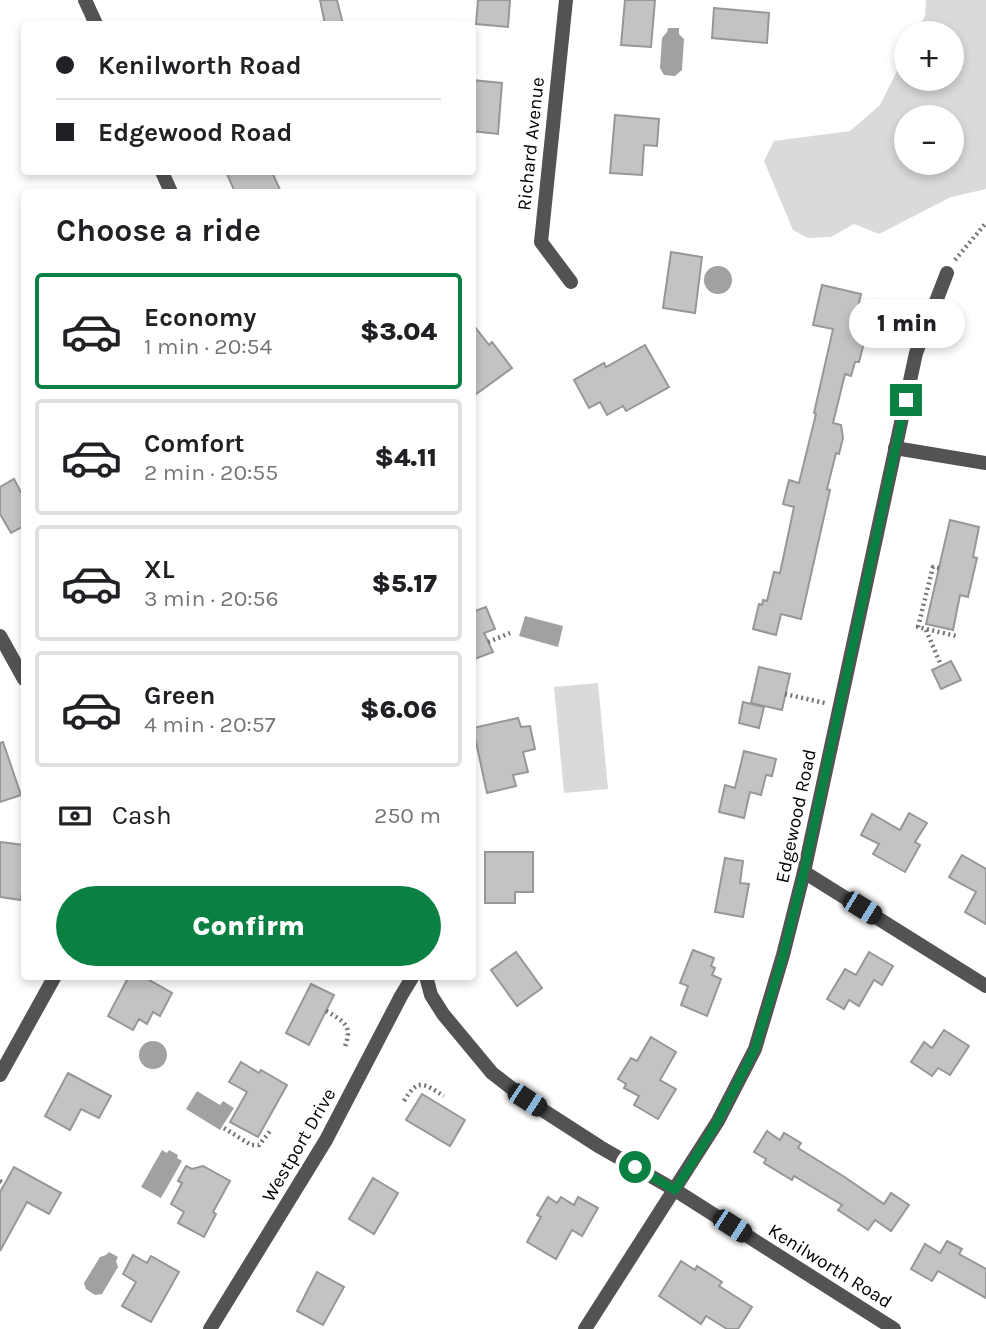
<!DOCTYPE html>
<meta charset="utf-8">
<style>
body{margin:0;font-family:Karla,sans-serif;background:#f6f6f6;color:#202124;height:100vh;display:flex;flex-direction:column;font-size:26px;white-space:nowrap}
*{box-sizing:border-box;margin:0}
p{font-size:23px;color:#757577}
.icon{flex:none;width:38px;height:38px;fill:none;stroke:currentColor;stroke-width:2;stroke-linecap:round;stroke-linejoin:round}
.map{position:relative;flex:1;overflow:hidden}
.details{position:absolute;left:21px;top:189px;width:455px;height:791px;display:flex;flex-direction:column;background:#fff;border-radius:7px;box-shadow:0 4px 10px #0003}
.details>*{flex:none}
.top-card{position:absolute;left:21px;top:21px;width:455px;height:154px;border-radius:7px;box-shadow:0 4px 10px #0003;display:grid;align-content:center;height:154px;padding:0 35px;background:#fff}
.buttons{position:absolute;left:894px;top:21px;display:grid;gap:14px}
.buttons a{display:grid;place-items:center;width:70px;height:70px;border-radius:50%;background:#fff;box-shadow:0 4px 10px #0003;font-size:35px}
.end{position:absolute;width:32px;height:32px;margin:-16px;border:9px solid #0b8043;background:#fff;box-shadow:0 0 0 4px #fff}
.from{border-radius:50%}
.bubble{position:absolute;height:49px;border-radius:24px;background:#fff;box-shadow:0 4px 10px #0003;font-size:23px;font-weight:800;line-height:49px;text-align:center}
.car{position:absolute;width:21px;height:42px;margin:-21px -10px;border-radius:9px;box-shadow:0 0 5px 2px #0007;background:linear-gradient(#222 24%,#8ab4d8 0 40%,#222 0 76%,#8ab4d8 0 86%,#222 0)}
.top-card b{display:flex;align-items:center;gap:24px;height:66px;font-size:26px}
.top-card b+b{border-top:2px solid #e0e0e0}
.top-card i{width:18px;height:18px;background:#202124}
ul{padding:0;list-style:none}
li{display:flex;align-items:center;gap:21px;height:116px;margin:0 14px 10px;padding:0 21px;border:4px solid #e0e0e0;border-radius:7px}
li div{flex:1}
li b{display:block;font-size:26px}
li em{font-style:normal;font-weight:800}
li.selected{border-color:#0b8043}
li>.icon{width:63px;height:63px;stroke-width:1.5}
h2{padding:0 35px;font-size:32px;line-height:84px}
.pay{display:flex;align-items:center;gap:18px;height:77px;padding:0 35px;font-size:26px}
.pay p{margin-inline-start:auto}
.cta{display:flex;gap:14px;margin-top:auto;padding:14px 35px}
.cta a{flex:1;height:80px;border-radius:42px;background:#0b8043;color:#fff;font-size:28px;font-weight:800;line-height:80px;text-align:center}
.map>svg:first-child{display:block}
.green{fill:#dadada;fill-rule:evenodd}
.water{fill:#a1a1a1}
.building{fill:#c3c3c3;stroke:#979797;stroke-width:2}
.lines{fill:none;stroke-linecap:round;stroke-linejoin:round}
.path{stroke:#757575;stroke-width:4.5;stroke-dasharray:2 3.5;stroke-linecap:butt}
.minor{stroke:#535353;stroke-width:14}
.route{stroke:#0b8043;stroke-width:9}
.labels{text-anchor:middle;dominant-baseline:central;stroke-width:5;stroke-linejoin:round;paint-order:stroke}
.street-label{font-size:19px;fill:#000;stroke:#fff}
</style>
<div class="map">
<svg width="986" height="1329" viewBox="0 0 986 1329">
<rect width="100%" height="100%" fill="#fff"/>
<g class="green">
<path d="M926 0H986V189L951 197 879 234 854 224 831 237 808 238 793 230 764 161 774 141 850 131 880 105 906 53V79H952V33H916L925 16ZM906 117H952V163H906Z"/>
<path d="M598 683 608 789 564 793 554 687Z"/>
</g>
<g class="water">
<path d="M668 28H679V34L684 39 682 70 675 76 664 75 660 68 662 38 667 32Z"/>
<circle cx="718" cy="280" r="14"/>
<path d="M525 616 563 626 558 647 519 636Z"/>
<circle cx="153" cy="1055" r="14"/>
<path d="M197 1091 220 1105 223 1101 234 1108 220 1130 186 1109Z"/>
<path d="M162 1150 167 1153 169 1150 178 1155 177 1158 182 1161 161 1198 141 1187Z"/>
<path d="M109 1252 118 1257 116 1261 118 1267 102 1294 95 1295 86 1289 84 1283 100 1257 106 1255Z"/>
</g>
<g class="building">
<path d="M320 0H337L343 24H325Z"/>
<path d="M478 0H510L508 27 476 24Z"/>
<path d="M625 0H655L651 47 621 45Z"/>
<path d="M714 8 769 13 767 43 712 38Z"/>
<path d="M472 80 502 83 498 134 472 131Z"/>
<path d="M615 115 659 119 657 146 644 145 642 175 610 173Z"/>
<path d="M226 172H272L281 192H235Z"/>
<path d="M671 252 702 257 695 313 663 308Z"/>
<path d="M822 285 861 294 853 330 862 332 859 342 864 343 859 362H855L851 376 845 374 833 423 841 425 843 438 839 454 836 453 827 489 830 490 801 619 781 614 776 635 753 629 759 604 762 605 763 600 767 601 774 572 780 573 794 507 783 504 789 480 799 483 816 414 814 413 833 329 813 325Z"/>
<path d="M472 323 489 345 492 342 512 368 472 397Z"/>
<path d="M645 345 669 387 626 411 623 406 607 415 600 402 589 408 574 380 604 363 606 367Z"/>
<path d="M14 479 24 498V526L11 533 0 514V487Z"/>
<path d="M950 520 979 527 973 557 977 558 968 597 960 595 953 630 926 624Z"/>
<path d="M472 605 475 611 486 607 495 629 484 633 493 652 472 660Z"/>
<path d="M951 661 961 680 941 689 932 670Z"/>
<path d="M759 667 790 674 782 710 751 703Z"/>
<path d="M743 702 764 707 759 728 739 723Z"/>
<path d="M518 718 521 727 530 726 535 749 523 752 528 772 513 775 516 786 487 793 473 728Z"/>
<path d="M3 742 21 795 0 802V743Z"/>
<path d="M744 751 776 759 772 776 766 775 761 795 750 792 744 818 719 812 725 785 735 788Z"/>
<path d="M909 813 927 823 915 842 920 845 905 872 873 854 879 844 861 835 872 814 900 830Z"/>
<path d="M0 842 24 845V872L21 900 0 897Z"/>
<path d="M485 852H533V892H515V903H485Z"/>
<path d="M962 855 986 869V924L965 912 976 892 949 877Z"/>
<path d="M725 858 743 861 740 883 749 884 743 917 715 912Z"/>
<path d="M693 950 714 958 711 966 715 968 712 975 721 979 707 1016 681 1005 688 986 680 983Z"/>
<path d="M516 952 542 988 517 1006 491 970Z"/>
<path d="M869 952 893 966 882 985 874 980 859 1006 849 1000 844 1009 827 999 845 969 856 975Z"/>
<path d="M129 976H142L172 993 160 1016 153 1012 147 1024 139 1019 133 1030 108 1016Z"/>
<path d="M311 984 334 995 309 1045 286 1033Z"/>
<path d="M944 1030 969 1046 950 1075 938 1068 932 1076 911 1062 924 1042 932 1048Z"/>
<path d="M651 1037 676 1052 660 1080 676 1089 658 1119 634 1105 639 1096 624 1088 626 1084 618 1079 631 1058 637 1061Z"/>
<path d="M241 1062 259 1073 261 1070 287 1085 258 1137 230 1122 247 1092 229 1082Z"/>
<path d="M68 1073 111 1096 99 1118 81 1109 70 1130 45 1116Z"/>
<path d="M422 1094 465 1120 450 1146 406 1120Z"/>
<path d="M767 1131 780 1140 784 1133 801 1143 798 1148 843 1176 884 1204 891 1193 909 1205 891 1231 875 1220 868 1230 838 1210 842 1205 794 1176 792 1180 764 1163 766 1159 754 1152Z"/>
<path d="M186 1166 192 1169 203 1166 230 1181 213 1212 216 1214 204 1237 178 1223 184 1212 171 1204 182 1183 178 1181Z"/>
<path d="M14 1167 61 1193 49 1214 27 1202 0 1251V1192Z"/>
<path d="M373 1178 398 1193 374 1234 349 1219Z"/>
<path d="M548 1197 557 1203 561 1197 574 1205 578 1197 598 1208 582 1236 572 1230 556 1259 527 1242 541 1217 537 1215Z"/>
<path d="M947 1241 962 1249 959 1254 986 1269V1298L938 1271 932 1281 911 1269 925 1244 940 1253Z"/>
<path d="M133 1255 147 1263 151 1256 179 1272 151 1322 122 1306 136 1282 123 1274Z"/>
<path d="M681 1261 695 1270 697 1266 722 1282 719 1286 752 1307 738 1329H727L706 1316 701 1324 659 1296Z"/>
<path d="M317 1272 344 1287 323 1325 297 1311Z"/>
</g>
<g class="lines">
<g class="path">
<path d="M955 260 986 223"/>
<path d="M939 568 933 567 918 627 956 636"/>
<path d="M926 630 941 665"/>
<path d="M488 642 510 633"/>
<path d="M785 694 825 703"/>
<path d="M326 1011C346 1022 353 1027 344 1049"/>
<path d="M404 1101C418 1077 424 1084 444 1096"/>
<path d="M224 1128 251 1145H259L271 1130"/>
<path d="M0 1181 5 1183"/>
</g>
<g class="minor">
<path d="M85 0 96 24"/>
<path d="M566 0 541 242 571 282"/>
<path d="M162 172 171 192"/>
<path d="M895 448 986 463"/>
<path d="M0 636 24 679"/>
<path d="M804 872 986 986"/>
<path d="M426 976 431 995 443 1014 492 1073 527 1100 600 1147 675 1190 894 1329"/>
<path d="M0 1075 55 976"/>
<path d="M210 1329 326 1140 401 996 413 976"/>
<path d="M585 1329 718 1121 755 1049 783 955 804 872 916 353 947 273"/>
</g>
</g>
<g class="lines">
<path class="route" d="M635 1167 675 1190 718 1121 755 1049 783 956 804 872 906 400"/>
</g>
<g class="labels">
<g class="street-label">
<text transform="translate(531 144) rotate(-84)">Richard Avenue</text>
<text transform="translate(796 816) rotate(-78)">Edgewood Road</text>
<text transform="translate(299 1145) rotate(-60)">Westport Drive</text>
<text transform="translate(830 1266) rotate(32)">Kenilworth Road</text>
</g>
</g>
</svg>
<div class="buttons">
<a>+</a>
<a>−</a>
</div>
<i class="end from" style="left:635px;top:1167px"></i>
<i class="end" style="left:906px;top:400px"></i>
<div class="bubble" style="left:849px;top:299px;width:116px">1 min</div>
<i class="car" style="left:862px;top:908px;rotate:122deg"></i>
<i class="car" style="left:527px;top:1100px;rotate:123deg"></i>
<i class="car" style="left:732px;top:1226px;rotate:123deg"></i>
<div class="top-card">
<b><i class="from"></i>Kenilworth Road</b>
<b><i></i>Edgewood Road</b>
</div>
<section class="details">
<h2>Choose a ride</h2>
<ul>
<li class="selected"><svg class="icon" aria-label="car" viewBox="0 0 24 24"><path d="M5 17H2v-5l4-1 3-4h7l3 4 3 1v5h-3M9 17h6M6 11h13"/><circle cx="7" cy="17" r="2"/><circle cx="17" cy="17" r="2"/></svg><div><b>Economy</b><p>1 min · 20:54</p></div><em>$3.04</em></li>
<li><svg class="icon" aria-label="car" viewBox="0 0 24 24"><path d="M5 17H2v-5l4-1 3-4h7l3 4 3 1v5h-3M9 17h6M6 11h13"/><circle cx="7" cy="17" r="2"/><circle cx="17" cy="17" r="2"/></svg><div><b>Comfort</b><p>2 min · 20:55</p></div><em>$4.11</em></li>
<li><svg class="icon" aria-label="car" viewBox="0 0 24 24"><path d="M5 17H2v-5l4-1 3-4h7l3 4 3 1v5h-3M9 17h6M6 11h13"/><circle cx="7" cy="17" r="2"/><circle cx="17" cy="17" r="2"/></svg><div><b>XL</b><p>3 min · 20:56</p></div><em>$5.17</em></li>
<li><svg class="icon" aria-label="car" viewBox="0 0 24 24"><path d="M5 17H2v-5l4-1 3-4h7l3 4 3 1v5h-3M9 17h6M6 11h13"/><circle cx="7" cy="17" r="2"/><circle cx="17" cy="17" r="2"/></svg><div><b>Green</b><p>4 min · 20:57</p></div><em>$6.06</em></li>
</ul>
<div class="pay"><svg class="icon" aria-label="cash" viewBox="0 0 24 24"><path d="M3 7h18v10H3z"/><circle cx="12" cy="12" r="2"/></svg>Cash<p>250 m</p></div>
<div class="cta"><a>Confirm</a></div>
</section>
</div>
